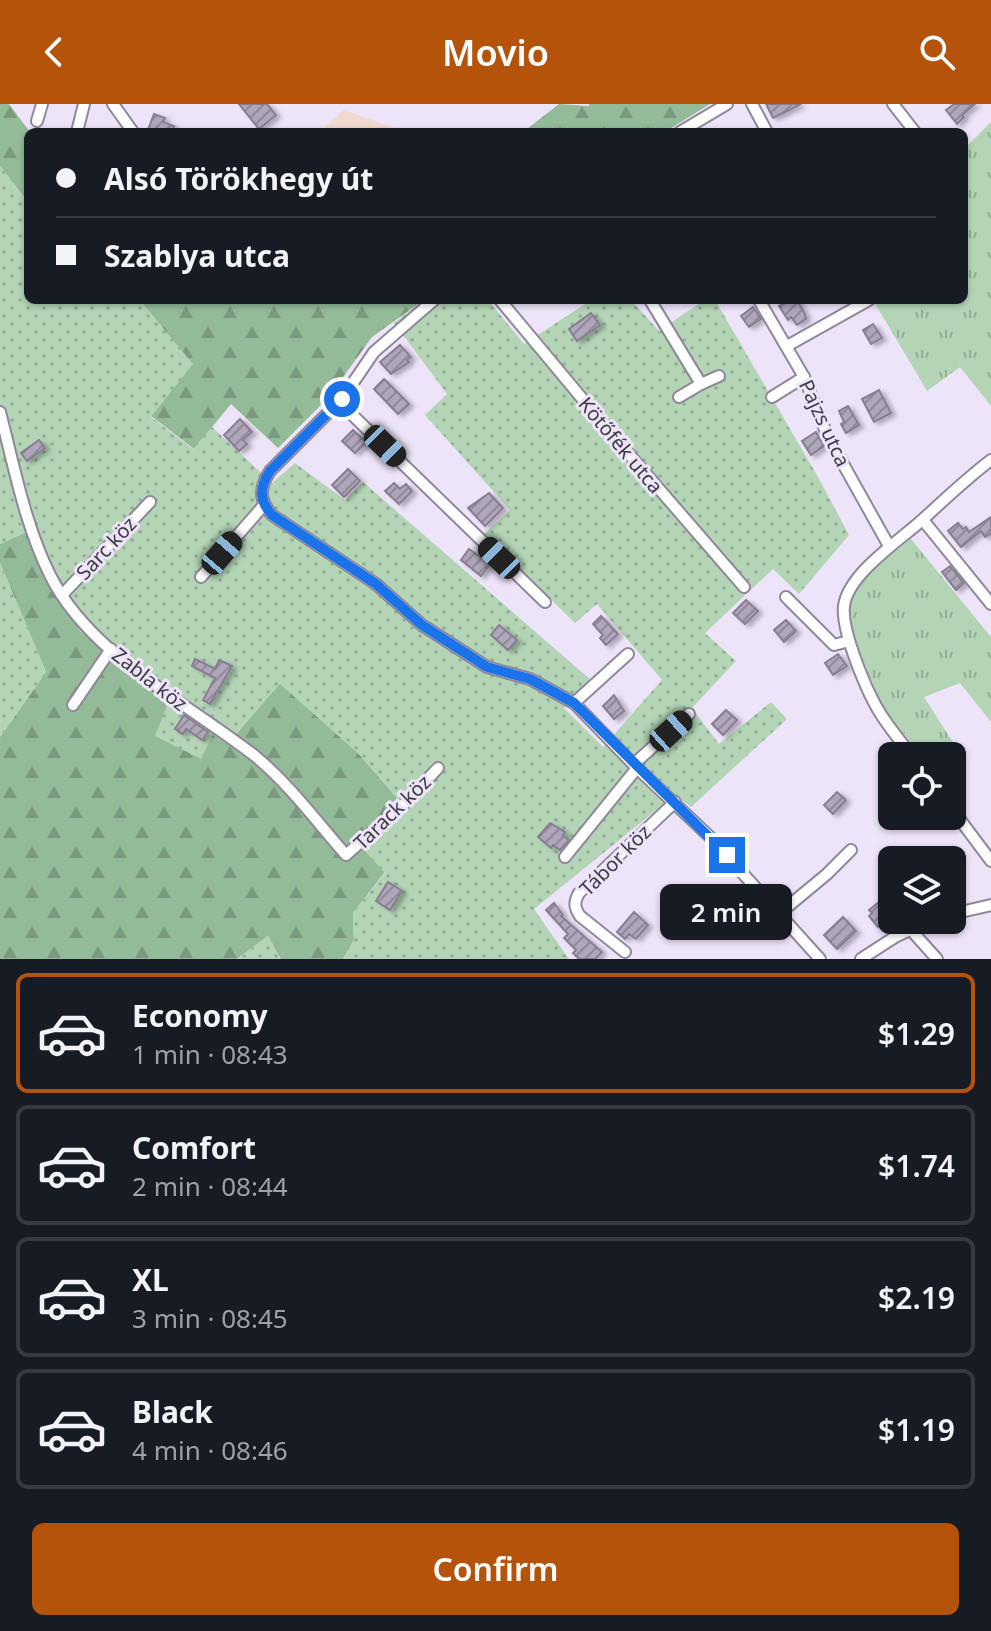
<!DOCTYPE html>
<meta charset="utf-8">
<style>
body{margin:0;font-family:"Noto Sans",sans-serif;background:#242831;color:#f1f3f6;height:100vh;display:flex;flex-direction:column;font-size:30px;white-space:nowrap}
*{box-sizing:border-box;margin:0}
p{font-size:26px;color:#9ea1a6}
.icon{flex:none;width:44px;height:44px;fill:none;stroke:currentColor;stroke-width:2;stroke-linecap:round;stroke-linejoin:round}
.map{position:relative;height:855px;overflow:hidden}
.panel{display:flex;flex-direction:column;background:#171b24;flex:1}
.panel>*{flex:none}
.guide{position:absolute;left:24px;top:24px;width:944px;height:176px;border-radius:12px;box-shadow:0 2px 6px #0004;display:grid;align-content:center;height:176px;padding:0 32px;background:#171b24}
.buttons{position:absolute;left:878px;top:638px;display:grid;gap:16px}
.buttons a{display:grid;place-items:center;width:88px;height:88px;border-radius:12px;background:#171b24;box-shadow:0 2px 6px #0004;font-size:40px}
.end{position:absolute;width:36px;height:36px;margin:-18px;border:10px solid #1a73e8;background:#fff;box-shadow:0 0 0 4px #fff}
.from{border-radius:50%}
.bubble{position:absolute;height:56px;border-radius:12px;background:#171b24;box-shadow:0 2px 6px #0004;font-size:26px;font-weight:600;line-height:56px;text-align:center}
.car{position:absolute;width:24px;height:48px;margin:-24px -12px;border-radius:10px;box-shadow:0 0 6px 2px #0007;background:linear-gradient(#222 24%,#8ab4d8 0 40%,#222 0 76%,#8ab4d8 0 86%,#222 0)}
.guide b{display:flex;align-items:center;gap:28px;height:76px;font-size:30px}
.guide b+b{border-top:2px solid #363941}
.guide i{width:20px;height:20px;background:#f1f3f6}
ul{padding:14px 0 0;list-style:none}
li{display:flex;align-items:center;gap:24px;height:120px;margin:0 16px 12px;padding:0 16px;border:4px solid #363941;border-radius:12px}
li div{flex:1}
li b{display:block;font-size:30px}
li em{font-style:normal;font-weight:600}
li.selected{border-color:#b45309}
li>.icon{width:72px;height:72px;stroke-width:1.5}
.primary-button{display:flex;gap:16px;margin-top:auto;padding:16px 32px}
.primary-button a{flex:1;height:92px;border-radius:12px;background:#b45309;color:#fff;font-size:32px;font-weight:600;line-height:92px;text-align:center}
header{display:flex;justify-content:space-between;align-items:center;height:104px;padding:0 32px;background:#b45309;color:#fff;font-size:36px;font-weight:600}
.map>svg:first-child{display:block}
.industrial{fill:#f0d9ce}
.grass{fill:url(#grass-tufts)}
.forest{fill:url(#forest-firs)}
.park{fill:url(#park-dots)}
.building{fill:url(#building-hatch);stroke:#877e91;stroke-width:2;filter:url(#shadow)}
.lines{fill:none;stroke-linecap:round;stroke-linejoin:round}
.minor-casing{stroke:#91879a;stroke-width:14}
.minor{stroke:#fff;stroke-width:10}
.route{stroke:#1a73e8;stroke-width:10}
.labels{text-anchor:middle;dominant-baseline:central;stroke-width:6;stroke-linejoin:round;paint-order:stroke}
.street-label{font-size:20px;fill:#3f3b43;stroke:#eee4f9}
</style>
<header><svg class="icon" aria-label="back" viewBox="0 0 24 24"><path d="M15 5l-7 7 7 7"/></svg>Movio<svg class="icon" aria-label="search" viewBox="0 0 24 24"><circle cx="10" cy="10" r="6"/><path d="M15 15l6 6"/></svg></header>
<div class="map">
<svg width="991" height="855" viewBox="0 0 991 855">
<defs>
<pattern id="grass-tufts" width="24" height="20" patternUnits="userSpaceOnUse" patternTransform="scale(2)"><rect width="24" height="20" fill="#b3d5b6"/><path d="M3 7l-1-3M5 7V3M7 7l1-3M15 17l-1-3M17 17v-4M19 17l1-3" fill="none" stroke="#93ae96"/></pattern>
<pattern id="forest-firs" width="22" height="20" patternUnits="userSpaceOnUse" patternTransform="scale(2)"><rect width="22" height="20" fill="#94bb98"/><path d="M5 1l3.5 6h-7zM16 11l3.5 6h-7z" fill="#7a997e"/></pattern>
<pattern id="park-dots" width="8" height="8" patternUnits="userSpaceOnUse" patternTransform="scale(2)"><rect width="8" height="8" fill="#b3d5b6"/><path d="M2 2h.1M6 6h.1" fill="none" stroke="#93ae96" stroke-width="1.8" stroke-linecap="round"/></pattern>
<pattern id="building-hatch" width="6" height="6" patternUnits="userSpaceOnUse" patternTransform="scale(2)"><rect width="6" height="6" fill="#b0a6ba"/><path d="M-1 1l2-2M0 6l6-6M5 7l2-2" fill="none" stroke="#918899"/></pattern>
<filter id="shadow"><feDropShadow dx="4.5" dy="2.5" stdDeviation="2" flood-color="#0004"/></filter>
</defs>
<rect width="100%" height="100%" fill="#eee4f9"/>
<path class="industrial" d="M344 6 406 28H319Z"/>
<g class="grass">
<path d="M991 18V302L960 263 927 287 873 196H964V45Z"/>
<path d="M911 435 991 533V618L960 579 924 593 966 659 952 672V652H924L885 609 855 536 848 512 849 495 858 477Z"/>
</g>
<g class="forest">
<path d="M0 0H9L30 28H28V98L0 62Z"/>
<path d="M559 0 589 2V0H710L665 28H523Z"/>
<path d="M140 196H424L372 233 328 294 278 344 231 300 194 345 151 312Z"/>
<path d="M26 428 80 527 170 595 156 632 216 626 230 637 280 579 359 650 397 694 364 745 385 768 353 809 354 836 343 855H281L268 832 237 855H0V633L46 568 0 459V440Z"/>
</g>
<g class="park">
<path d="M0 62 28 98V196H140L193 260 151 313 193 345 212 323 272 379 295 359 345 396 363 378 592 577 564 604 603 643 662 576 597 500 575 519 484 430 510 406 425 311 447 290 394 219 424 196H488L524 240 591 196H631L659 227 704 196H715L818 373 849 431 799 490 773 465 705 529 736 557 692 604 719 640 771 598 787 615 691 703 675 691 534 805 569 855H343L354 836 353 809 385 769 363 745 397 694 359 650 280 580 229 637 215 626 201 655 155 632 170 594 80 527 26 428 0 440Z"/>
<path d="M0 459 46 568 0 633Z"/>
<path d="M268 832 281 855H237Z"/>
</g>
<g class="building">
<path d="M239 0H267L276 11 259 25Z"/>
<path d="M766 0H801L773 14Z"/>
<path d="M954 0H975L962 11 964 13 957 20 946 6Z"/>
<path d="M154 10 165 14 163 18 174 22 172 28H147Z"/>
<path d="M788 196H797L805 210 806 215 797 221 791 213 788 216 779 202Z"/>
<path d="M753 203 761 215 749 223 741 212Z"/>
<path d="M591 209 600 221 577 237 569 225Z"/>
<path d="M873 220 882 234 871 240 863 226Z"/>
<path d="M400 241 411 253 407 256 409 258 391 270 380 258Z"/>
<path d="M384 275 409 300 398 310 374 285Z"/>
<path d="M879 286 891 309 874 318 862 295Z"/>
<path d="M848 302 859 321 846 329 841 320 844 318 839 307Z"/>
<path d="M240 315 252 328 243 336 247 340 239 347 224 331Z"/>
<path d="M353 326 366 338 355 349 342 337Z"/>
<path d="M816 328 824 342 811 351 802 337Z"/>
<path d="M39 336 45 344 27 357 21 349Z"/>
<path d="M348 365 360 377 344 393 332 381Z"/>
<path d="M394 379 400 385 406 380 412 387 399 400 385 387Z"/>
<path d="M489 389 503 404 485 422 468 404Z"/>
<path d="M991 413V430L985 433 981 427 961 443 948 427 958 419 963 425 966 423 969 428Z"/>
<path d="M469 445 490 460 481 472 461 456Z"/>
<path d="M950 462 964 479 956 486 942 468Z"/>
<path d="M746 496 758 507 745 520 733 509Z"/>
<path d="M601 512 618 530 606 541 600 534 603 531 593 520Z"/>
<path d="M786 516 796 527 784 538 774 526Z"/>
<path d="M499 521 517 536 508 546 491 531Z"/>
<path d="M838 550 847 562 833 571 825 559Z"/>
<path d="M195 555 215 565 219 556 232 562 210 600 203 596 215 574 192 562Z"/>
<path d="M614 591 624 607 614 615 603 602Z"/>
<path d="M726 606 737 616 723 631 712 620Z"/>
<path d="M184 611 208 628 202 636 186 625 183 630 175 625Z"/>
<path d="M837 688 846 696 833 710 824 701Z"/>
<path d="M550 719 565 728 563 731 569 736 560 746 553 741 551 744 538 733Z"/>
<path d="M388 778 402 787 390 806 376 797Z"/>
<path d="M735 782 744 791 725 809 716 800Z"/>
<path d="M880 797 892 811 878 823 869 812 872 809 869 806Z"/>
<path d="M554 799 563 811 561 812 602 848 595 855H579L573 849 576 846 564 834 568 830 546 806Z"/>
<path d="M634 808 648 821 636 835 629 830 625 835 617 828Z"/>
<path d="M843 813 856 827 837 845 824 831Z"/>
</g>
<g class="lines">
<g class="minor-casing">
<g id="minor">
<path d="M113 0 133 28"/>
<path d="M752 0 767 28"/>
<path d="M893 0 915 28"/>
<path d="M37 17 42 0"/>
<path d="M77 28 84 0"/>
<path d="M680 28 727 0"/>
<path d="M434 196 374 248 342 295 270 367C259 384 259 396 272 411L376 480 422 521 487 563 530 575 574 599 637 664 709 732 820 855"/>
<path d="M500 196 615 334 744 483"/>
<path d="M650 196 701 280 719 272"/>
<path d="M759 196 804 273 828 333 889 442"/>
<path d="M787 242 869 196"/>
<path d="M679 293 701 280"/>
<path d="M772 293 804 273"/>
<path d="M339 298 545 498"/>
<path d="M0 308C14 362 25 421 50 471 89 550 187 599 255 652 289 680 317 718 346 751L405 699 438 664"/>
<path d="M923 416 991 500"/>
<path d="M201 473 264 401"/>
<path d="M62 491 150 398"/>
<path d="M786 493 834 541 849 537"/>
<path d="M574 599 628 550"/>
<path d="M73 601 111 545"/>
<path d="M912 652C902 639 891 626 882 612 868 591 841 527 844 502 848 470 899 437 921 417 944 396 966 375 991 356"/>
<path d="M634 660 689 610"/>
<path d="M952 705 991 757"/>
<path d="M565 753 637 664"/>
<path d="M780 809 827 770 851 746"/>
<path d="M952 810 991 801"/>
<path d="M911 826 937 855"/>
<path d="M625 848 580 812C574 803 574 798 579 789L675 698"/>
<path d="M861 855 895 833 931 816"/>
</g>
</g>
<use href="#minor" class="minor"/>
</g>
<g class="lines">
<path class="route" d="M342 295 270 367C259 384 259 396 272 411L376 480 422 521 487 563 530 575 574 599 727 751"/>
</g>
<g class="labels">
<g class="street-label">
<text transform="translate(825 319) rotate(65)">Pajzs utca</text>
<text transform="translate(621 341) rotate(50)">Kötőfék utca</text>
<text transform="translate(106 444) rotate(-47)">Sarc köz</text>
<text transform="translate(150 575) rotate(38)">Zabla köz</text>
<text transform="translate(392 708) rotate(-44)">Tarack köz</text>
<text transform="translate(615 756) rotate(-45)">Tábor köz</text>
</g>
</g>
</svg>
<div class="buttons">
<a><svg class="icon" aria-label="locate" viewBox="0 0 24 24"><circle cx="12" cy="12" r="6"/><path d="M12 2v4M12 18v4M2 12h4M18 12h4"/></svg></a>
<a><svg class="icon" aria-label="layers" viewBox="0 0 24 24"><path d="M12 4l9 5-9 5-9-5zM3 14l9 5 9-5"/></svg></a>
</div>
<i class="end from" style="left:342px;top:295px"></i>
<i class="end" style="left:727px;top:751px"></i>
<div class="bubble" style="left:660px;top:780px;width:132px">2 min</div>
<i class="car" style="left:385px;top:342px;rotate:134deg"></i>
<i class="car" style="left:222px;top:449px;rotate:41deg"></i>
<i class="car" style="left:499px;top:454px;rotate:314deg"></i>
<i class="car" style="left:671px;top:627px;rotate:48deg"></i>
<div class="guide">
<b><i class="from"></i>Alsó Törökhegy út</b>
<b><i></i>Szablya utca</b>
</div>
</div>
<section class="panel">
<ul>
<li class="selected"><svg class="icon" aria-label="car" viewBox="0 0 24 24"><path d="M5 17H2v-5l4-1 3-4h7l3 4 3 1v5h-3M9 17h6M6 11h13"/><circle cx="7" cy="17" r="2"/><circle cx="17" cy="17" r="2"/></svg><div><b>Economy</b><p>1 min · 08:43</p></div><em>$1.29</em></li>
<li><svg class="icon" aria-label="car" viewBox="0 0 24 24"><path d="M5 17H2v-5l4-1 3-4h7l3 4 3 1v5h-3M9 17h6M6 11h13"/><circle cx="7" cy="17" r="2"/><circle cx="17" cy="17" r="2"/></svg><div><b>Comfort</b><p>2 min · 08:44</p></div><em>$1.74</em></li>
<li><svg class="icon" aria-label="car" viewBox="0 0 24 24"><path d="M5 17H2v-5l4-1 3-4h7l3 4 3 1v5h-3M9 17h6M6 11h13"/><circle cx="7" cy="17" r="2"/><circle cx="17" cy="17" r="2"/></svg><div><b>XL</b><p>3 min · 08:45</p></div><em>$2.19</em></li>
<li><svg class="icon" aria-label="car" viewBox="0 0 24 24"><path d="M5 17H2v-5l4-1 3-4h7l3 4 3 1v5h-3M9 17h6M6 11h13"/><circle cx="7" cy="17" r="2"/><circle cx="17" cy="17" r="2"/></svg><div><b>Black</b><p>4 min · 08:46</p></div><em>$1.19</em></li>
</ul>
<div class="primary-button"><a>Confirm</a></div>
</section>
